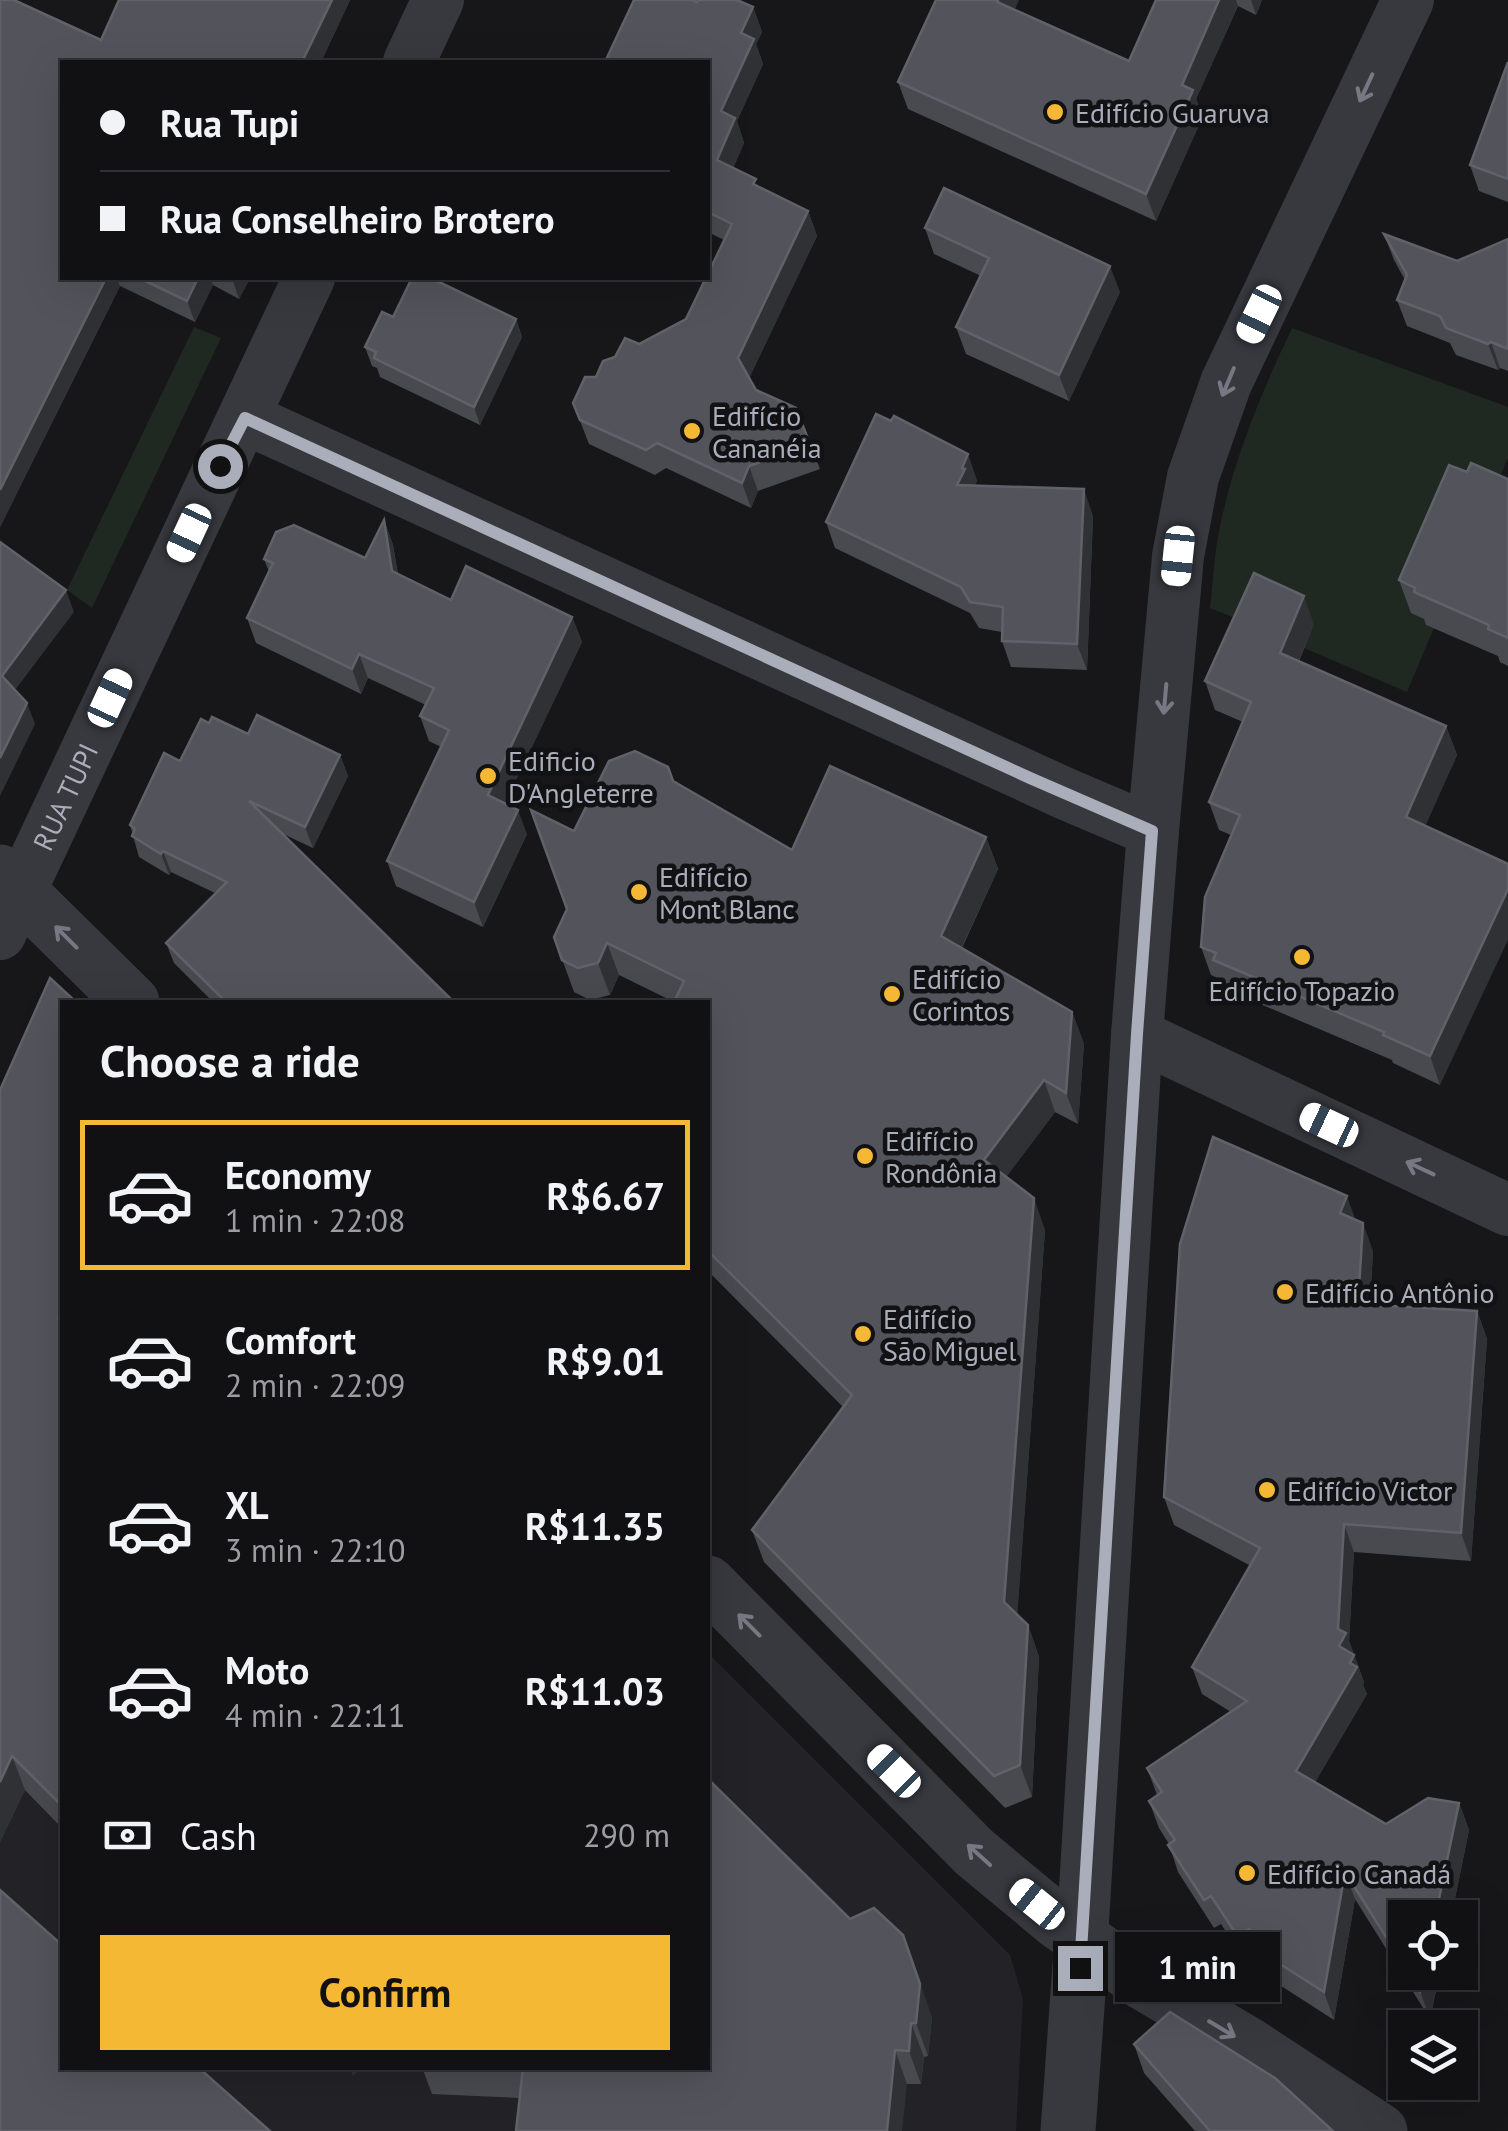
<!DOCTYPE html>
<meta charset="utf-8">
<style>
body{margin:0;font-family:"PT Sans",sans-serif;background:#1a1a1d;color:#f1f3f6;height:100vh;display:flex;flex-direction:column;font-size:38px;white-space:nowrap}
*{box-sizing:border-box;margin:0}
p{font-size:32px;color:#9c9da0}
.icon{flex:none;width:55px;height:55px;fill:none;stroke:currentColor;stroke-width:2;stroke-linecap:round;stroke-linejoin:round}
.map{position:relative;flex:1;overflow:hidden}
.panel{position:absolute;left:60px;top:1000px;width:650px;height:1070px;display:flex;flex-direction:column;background:#111114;border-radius:0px;box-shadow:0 10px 40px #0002,0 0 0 2px #303134}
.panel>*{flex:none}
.guide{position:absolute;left:60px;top:60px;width:650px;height:220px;border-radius:0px;box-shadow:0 10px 40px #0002,0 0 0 2px #303134;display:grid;align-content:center;height:220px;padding:0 40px;background:#111114}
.buttons{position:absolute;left:1388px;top:1900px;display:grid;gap:20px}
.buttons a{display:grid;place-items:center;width:90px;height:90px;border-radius:0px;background:#111114;box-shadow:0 10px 40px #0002,0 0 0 2px #303134;font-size:50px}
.end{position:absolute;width:45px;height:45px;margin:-22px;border:12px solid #a9aeba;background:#111;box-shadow:0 0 0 5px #111}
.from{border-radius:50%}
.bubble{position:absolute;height:70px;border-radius:0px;background:#111114;box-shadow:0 10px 40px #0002,0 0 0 2px #303134;font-size:32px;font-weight:800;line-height:70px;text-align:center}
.car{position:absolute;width:30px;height:60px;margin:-30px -15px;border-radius:12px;box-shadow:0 0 8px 2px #0007;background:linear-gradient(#fff 24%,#345 0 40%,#fff 0 76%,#345 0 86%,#fff 0)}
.guide b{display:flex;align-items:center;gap:35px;height:95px;font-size:38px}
.guide b+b{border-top:2px solid #303134}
.guide i{width:25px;height:25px;background:#f1f3f6}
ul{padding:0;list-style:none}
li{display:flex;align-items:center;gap:30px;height:150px;margin:0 20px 15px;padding:0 20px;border:5px solid transparent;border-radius:0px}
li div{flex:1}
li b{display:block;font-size:38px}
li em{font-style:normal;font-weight:800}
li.on{border-color:#f5b834}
li>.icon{width:90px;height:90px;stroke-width:1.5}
h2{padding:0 40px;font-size:45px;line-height:120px}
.pay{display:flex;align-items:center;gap:25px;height:110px;padding:0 40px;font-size:38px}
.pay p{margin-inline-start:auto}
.button{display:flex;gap:20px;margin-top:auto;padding:20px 40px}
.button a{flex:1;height:115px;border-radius:0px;background:#f5b834;color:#111;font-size:40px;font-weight:800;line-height:115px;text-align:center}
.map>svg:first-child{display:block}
.built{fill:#232327}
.green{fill:#1f2821}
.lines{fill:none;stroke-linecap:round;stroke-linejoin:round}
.minor{stroke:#38393f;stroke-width:52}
.tertiary{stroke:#38393f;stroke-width:55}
.wall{fill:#484a4f}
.shaded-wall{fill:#303135}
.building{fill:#53545b;stroke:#60626a;stroke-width:2.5}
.oneway{stroke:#767983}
.route{stroke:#a9aeba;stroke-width:12}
.poi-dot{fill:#f5b834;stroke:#121215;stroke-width:4}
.labels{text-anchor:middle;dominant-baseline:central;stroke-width:9;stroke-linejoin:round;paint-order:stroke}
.poi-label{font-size:28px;fill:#a9aeba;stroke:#121215;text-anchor:start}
.street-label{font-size:28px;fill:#a9aeba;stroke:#121215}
</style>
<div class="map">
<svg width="1508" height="2131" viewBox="0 0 1508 2131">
<rect width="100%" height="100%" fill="#17171a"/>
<g class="built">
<path d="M708 1653 1010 1955 1023 1999 1016 2131H245L175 2068H708Z"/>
<path d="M62 1714V1968L0 1912V1842Z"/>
</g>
<g class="green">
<path d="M194 327 221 338 92 608 67 590Z"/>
<path d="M1292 328 1508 407V458L1490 500 1427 621 1426 625 1434 628 1407 692 1304 648 1314 624 1252 625 1210 608C1213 583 1214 556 1219 531 1233 461 1261 393 1292 328Z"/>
</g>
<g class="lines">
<g class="minor">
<path d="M409 62 438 0"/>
<path d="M245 418 1066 794 1153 831"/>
<path id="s1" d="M0 934 309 278"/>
<path d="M1137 1035 1508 1210"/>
<path d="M1082 1938 1137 1035 1153 831 1178 556 1193 477 1226 383 1408 0"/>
</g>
<g class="tertiary">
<path d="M0 872 132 1002"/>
<path d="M708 1583 974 1852 1057 1921 1144 1983 1249 2045 1380 2131"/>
<path d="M1068 2131 1082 1938"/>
</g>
</g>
<g class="wall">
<path d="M0 0H14L101 40 119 0H350L321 62H62V278H250L239 299 213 285 195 322 120 286 0 527Z"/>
<path d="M1156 0H1262L1256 15 1238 6 1196 99 1203 116 1156 221 908 109 898 82 1015 10 1129 61Z"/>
<path d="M697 2 753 7 762 32 756 44 763 64 737 121 744 143 733 168 759 186 808 211 817 236 749 378 756 390 796 408 820 469 758 491 751 508 666 468 655 475 589 444 573 403 615 357 686 319 724 240 708 232V62Z"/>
<path d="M1508 62V202L1479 191 1470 165Z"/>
<path d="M925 228 1120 292 1069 401 966 354 956 327 981 276 934 254Z"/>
<path d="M1384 234 1457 261 1508 239V371L1500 368 1498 370 1456 355 1450 343 1407 326 1397 300 1405 280 1394 260Z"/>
<path d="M393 317 516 319 522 337 480 425 380 377 377 368 372 366 365 347Z"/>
<path d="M1467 472 1508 479V666L1500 662 1498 656 1426 625 1424 619 1411 613 1399 580Z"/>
<path d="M977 480 975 486 1093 516 1087 670 1011 667 1002 641V632L979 628 970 613 835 548 826 522Z"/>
<path d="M384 520 393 545 398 574 451 600 572 617 582 642 505 803 527 834 483 927 396 886 387 861 441 747 429 741 420 716 426 705 368 678 361 694 256 643 247 618 269 572 264 559 365 558Z"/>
<path d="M1314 624 1299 661 1446 726 1457 755 1425 825 1440 1085 1393 1063 1392 1060 1223 988 1220 979 1211 975 1201 947 1231 835 1219 830 1209 802 1243 722 1215 710 1205 681Z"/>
<path d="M209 723 340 755 348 776 313 848 281 833 454 1002H213L174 963 166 943 215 893 171 872 169 875 139 857 130 825Z"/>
<path d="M674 782 792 850 986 837 998 869 962 948 1072 1012 1084 1044 1078 1124 1055 1112 1006 1177 1045 1230 1017 1615 1028 1625 1039 1657 1032 1797 1005 1808 764 1562 752 1530 843 1407 708 1271V1002H674L619 975 610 995 590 1000 574 992 554 937 567 909 574 831Z"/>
<path d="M62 1002V1828L25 1790 0 1842V1090Z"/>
<path d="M1355 1220 1373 1251 1370 1305 1477 1311 1487 1339 1471 1561 1354 1552 1349 1641 1364 1682 1363 1685 1367 1694 1315 1782 1386 1824 1459 1803 1469 1830 1451 1918H1405V1972H1440L1430 2019 1355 1899 1334 2020 1275 1982 1259 1957 1248 1965 1221 1924 1214 1928 1178 1872 1169 1844 1159 1828 1149 1801 1157 1795 1147 1768 1231 1712 1202 1694 1192 1667 1251 1566 1174 1525 1164 1497Z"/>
<path d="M932 2017 928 2056 924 2057 921 2084H907L519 2098 432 2094 423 2070 371 2068H708Z"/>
<path d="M1134 2044 1333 2131H1195L1144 2073Z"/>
</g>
<g class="shaded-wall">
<path d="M332 0H350L321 62H302Z"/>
<path d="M998 0H1019L1007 28 997 2Z"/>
<path d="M1219 0H1236L1238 6 1196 99 1203 116 1156 221 1146 194 1182 85Z"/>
<path d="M1251 0H1262L1256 15Z"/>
<path d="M753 7 762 32 756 44 763 64 737 121 744 143 726 185 717 160 721 111 741 33Z"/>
<path d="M808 211 817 236 747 383 738 358Z"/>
<path d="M1110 266 1120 292 1069 401 1059 375Z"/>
<path d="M106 278H117L120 286 0 527V490Z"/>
<path d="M198 278H210L213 285 195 322 187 301Z"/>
<path d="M232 278H250L239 299Z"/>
<path d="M516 319 522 337 480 425 474 407Z"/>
<path d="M1491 342 1500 368 1498 370 1488 344Z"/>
<path d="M968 454 977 480 973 491 957 485 962 468Z"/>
<path d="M749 466 758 491 751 508 742 483Z"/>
<path d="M1084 489 1093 516 1087 670 1077 644Z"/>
<path d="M384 520 393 545 401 596 392 571Z"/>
<path d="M66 590 74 612 9 698 2 676Z"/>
<path d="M1304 596 1314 624 1290 681 1280 653Z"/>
<path d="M572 617 582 642 497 820 488 795Z"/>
<path d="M359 654 368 678 361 694 352 669Z"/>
<path d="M27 703 35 724 0 796V758Z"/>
<path d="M1446 726 1457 755 1417 845 1406 817Z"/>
<path d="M340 755 348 776 313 848 305 827Z"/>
<path d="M518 810 527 834 483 927 474 902Z"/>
<path d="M986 837 998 869 952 968 941 936Z"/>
<path d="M163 851 171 872 169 875 161 854Z"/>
<path d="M1508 889V940L1440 1085 1430 1056Z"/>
<path d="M607 943 619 975 610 995 598 963Z"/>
<path d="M1072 1012 1084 1044 1078 1124 1066 1093Z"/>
<path d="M1044 1080 1055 1112 995 1192 984 1160Z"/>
<path d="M1347 1196 1357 1224 1340 1213Z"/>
<path d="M1034 1198 1045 1230 1016 1634 1004 1602Z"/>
<path d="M1363 1223 1373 1251 1368 1332 1358 1304Z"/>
<path d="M1477 1311 1487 1339 1471 1561 1461 1533Z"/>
<path d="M1344 1524 1354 1552 1349 1641 1364 1682 1363 1685 1367 1694 1306 1798 1296 1771 1339 1646 1338 1629Z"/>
<path d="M1028 1625 1039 1657 1032 1797 1020 1765Z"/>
<path d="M12 1756 25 1790 0 1842V1782Z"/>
<path d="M1459 1803 1469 1830 1451 1918H1435Z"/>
<path d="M1345 1872 1355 1899 1334 2020 1324 1992Z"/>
<path d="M1249 1929 1259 1957 1248 1965 1238 1937Z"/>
<path d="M915 1969 932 2017 928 2056 916 2023Z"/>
<path d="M1424 1972H1440L1430 2019 1420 1991Z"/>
<path d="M911 2023 924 2057 921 2084 909 2051Z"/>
<path d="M895 2050 907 2084 902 2131H887Z"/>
<path d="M350 2068H361L353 2076Z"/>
</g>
<g class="building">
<path d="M0 0H14L101 40 119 0H332L302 62H62V278H106L0 490Z"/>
<path d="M634 0H692L697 2 698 0H737L753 7 741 33 754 39 721 111 735 118 717 160 756 179 753 184 808 211 738 358 756 390 796 408 810 444 749 466 742 483 657 443 646 450 580 420 573 403 585 377H596L603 361 615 357 625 338 639 344 686 319 732 224 708 212V62H605Z"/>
<path d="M936 0H998L997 2 1129 61 1156 0H1219L1182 85 1193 90 1146 194 898 82Z"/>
<path d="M1508 62V179L1470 165Z"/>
<path d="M944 188 1110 266 1059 375 956 327 989 258 925 228Z"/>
<path d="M1384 234 1457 261 1508 239V349L1491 342 1488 344 1446 328 1440 316 1397 300 1407 275Z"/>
<path d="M139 278H198L187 301Z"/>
<path d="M412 278H431L516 319 474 407 374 358 376 352 365 347 382 312 393 317Z"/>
<path d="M876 414 891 421 894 416 968 454 962 468 965 469 957 485 1084 489 1077 644 1002 641 1003 607 970 602 961 587 826 522Z"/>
<path d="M1471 463 1508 479V638L1488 629 1489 625 1414 592 1415 588 1399 580 1449 465 1467 472Z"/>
<path d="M384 520 392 571 451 600 466 566 572 617 488 795 518 810 474 902 387 861 449 730 420 716 434 688 359 654 352 669 247 618 273 563 264 559 276 532 294 525 365 558Z"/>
<path d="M0 542 66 590 2 676 27 703 0 758Z"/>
<path d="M1254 573 1304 596 1280 653 1446 726 1406 817 1508 864V889L1430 1056 1383 1035 1384 1032 1213 960 1216 953 1201 947 1205 897 1240 815 1209 802 1251 702 1205 681Z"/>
<path d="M257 715 340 755 305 827 249 801 454 1002H226L166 943 227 882 163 851 161 854 132 836 135 829 130 825 164 753 180 761 201 719 209 723 212 717 248 734Z"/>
<path d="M635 751 668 767 673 781 792 850 830 766 986 837 941 936 1072 1012 1066 1093 1044 1080 984 1160 1034 1198 1004 1602 1028 1625 1020 1765 994 1776 752 1530 852 1395 708 1251V1002H674L684 981 607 943 598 963 578 968 562 960 554 937 567 909 531 810 574 831 609 761Z"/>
<path d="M50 978 76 1002H62V1309L58 1320 62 1315V1806L12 1756 0 1782V1090Z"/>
<path d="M1213 1137 1347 1196 1340 1213 1363 1223 1358 1304 1477 1311 1461 1533 1344 1524 1338 1629 1346 1633 1339 1646 1354 1655 1350 1663 1357 1667 1296 1771 1386 1824 1428 1798 1459 1803 1435 1918H1405V1967L1345 1872 1324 1992 1264 1954 1249 1929 1238 1937 1211 1896 1204 1900 1168 1845 1175 1840 1149 1801 1162 1792 1147 1768 1247 1701 1192 1667 1260 1548 1164 1497 1180 1244Z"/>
<path d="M708 1779 850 1919 874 1908 903 1935 920 1984 916 2023H911L909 2051 895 2050 887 2131H516L523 2068H708Z"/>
<path d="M0 1890 62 1945V2068H199L270 2131H0Z"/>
<path d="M1408 1972H1424L1420 1991Z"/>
<path d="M1170 2012 1275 2078 1333 2131H1210L1134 2044Z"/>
</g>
<defs><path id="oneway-shaft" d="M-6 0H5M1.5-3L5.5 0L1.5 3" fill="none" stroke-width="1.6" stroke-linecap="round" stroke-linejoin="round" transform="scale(2.5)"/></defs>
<g class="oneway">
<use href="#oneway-shaft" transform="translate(1366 88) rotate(115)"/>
<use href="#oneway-shaft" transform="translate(1228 382) rotate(113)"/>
<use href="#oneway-shaft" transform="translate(1165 699) rotate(95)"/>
<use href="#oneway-shaft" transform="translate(66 937) rotate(-135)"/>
<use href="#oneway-shaft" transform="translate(1420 1168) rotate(-155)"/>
<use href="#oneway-shaft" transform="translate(749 1625) rotate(-135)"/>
<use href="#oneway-shaft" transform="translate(979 1855) rotate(-138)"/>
<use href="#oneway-shaft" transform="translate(1222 2029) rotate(31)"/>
</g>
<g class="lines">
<path class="route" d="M220 466 245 418 1030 778 1152 831 1137 1034 1080 1968"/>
</g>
<g class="poi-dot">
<circle cx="1055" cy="112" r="10"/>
<circle cx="692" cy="431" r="10"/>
<circle cx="488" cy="776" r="10"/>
<circle cx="639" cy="892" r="10"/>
<circle cx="1302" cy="957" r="10"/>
<circle cx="892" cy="994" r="10"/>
<circle cx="865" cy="1156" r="10"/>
<circle cx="1285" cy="1292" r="10"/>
<circle cx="863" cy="1334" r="10"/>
<circle cx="1267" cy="1490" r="10"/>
<circle cx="1247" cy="1873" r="10"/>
</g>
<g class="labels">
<g class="poi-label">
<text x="1075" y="112">Edifício Guaruva</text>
<text x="712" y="415">Edifício<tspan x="712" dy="32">Cananéia</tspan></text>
<text x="508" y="760">Edificio<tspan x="508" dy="32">D'Angleterre</tspan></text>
<text x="659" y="876">Edifício<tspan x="659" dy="32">Mont Blanc</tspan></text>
<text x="912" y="978">Edifício<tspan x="912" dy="32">Corintos</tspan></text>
<text x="1302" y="990" text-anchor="middle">Edifício Topazio</text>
<text x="885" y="1140">Edifício<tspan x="885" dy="32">Rondônia</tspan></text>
<text x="1305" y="1292">Edifício Antônio</text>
<text x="883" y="1318">Edifício<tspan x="883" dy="32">São Miguel</tspan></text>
<text x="1287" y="1490">Edifício Victor</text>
<text x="1267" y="1873">Edifício Canadá</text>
</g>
<g class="street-label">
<text stroke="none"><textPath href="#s1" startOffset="152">RUA TUPI</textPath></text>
</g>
</g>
</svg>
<div class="buttons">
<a><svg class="icon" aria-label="locate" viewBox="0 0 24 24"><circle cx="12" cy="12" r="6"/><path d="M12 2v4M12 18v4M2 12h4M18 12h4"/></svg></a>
<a><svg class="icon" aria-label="layers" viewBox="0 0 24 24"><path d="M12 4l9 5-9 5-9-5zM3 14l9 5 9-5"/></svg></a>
</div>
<i class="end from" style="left:220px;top:466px"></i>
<i class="end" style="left:1080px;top:1968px"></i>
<div class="bubble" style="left:1115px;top:1932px;width:165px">1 min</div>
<i class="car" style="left:1259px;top:314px;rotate:206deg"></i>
<i class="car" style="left:189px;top:533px;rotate:205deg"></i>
<i class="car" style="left:1178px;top:556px;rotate:186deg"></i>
<i class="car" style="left:110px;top:698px;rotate:25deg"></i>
<i class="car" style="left:1329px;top:1125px;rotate:295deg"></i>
<i class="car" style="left:894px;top:1771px;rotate:315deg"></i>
<i class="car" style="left:1037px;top:1904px;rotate:309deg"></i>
<div class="guide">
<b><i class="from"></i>Rua Tupi</b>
<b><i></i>Rua Conselheiro Brotero</b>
</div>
<section class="panel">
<h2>Choose a ride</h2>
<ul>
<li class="on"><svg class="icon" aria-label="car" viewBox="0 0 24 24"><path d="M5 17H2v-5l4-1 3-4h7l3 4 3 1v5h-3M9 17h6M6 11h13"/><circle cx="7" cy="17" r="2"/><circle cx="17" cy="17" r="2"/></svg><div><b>Economy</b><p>1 min · 22:08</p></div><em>R$6.67</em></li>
<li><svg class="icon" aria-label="car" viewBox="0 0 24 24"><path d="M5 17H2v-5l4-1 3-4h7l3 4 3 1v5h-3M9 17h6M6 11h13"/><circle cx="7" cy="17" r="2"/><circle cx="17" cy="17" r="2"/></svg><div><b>Comfort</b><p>2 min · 22:09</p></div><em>R$9.01</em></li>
<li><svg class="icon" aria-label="car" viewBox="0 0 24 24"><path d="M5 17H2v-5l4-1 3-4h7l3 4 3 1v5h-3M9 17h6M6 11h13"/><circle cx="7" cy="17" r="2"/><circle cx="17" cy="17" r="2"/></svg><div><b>XL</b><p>3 min · 22:10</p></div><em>R$11.35</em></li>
<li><svg class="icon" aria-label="car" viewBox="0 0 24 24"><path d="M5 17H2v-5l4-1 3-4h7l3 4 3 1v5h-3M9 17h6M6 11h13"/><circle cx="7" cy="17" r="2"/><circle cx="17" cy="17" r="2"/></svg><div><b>Moto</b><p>4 min · 22:11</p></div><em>R$11.03</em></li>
</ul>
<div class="pay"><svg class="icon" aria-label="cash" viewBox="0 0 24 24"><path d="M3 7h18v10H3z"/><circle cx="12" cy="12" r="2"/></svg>Cash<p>290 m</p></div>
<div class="button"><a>Confirm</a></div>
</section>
</div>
